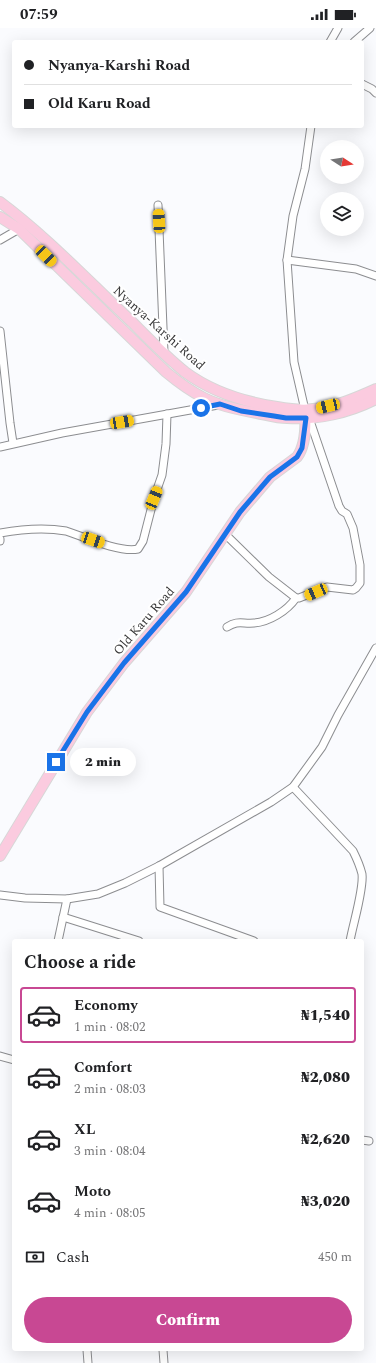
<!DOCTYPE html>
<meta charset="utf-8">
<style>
body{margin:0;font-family:Spectral,serif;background:#f2f2f2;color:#202124;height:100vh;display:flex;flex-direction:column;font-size:15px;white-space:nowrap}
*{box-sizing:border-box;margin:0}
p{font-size:13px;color:#757577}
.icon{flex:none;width:22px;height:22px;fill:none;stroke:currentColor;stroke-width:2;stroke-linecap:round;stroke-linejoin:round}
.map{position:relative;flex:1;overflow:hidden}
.drawer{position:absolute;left:12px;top:911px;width:352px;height:412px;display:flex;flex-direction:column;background:#fff;border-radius:4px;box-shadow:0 4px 16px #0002}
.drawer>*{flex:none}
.guide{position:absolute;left:12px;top:12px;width:352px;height:88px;border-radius:4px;box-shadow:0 4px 16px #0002;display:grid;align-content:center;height:88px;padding:0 12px;background:#fff}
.needle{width:26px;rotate:102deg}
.controls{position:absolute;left:320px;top:112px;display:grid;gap:8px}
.controls a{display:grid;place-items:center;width:44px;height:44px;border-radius:50%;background:#fff;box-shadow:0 4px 16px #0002;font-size:20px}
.end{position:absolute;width:18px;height:18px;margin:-9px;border:5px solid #1a73e8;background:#fff;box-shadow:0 0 0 2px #fff}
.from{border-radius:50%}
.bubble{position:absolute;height:28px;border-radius:14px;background:#fff;box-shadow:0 4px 16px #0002;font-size:13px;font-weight:800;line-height:28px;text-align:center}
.car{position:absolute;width:12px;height:24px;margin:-12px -6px;border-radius:5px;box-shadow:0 0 3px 1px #0007;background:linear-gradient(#f5c518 24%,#345 0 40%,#f5c518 0 76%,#345 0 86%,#f5c518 0)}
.guide b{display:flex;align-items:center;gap:14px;height:38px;font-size:15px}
.guide b+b{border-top:1px solid #e0e0e0}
.guide i{width:10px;height:10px;background:#202124}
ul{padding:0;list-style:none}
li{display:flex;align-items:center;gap:12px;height:56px;margin:0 8px 6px;padding:0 4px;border:2px solid transparent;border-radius:4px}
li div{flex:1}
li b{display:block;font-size:15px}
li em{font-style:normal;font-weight:800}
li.selected{border-color:#c84893}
li>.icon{width:36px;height:36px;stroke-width:1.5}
h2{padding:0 12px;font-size:18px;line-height:48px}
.pay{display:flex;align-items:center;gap:10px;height:44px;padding:0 12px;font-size:15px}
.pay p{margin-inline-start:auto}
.cta{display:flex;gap:8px;margin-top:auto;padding:8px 12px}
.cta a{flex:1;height:46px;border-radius:24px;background:#c84893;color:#fff;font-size:16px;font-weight:800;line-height:46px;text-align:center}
.status{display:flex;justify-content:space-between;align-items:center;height:28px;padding:0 20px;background:#fff;direction:ltr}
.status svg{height:11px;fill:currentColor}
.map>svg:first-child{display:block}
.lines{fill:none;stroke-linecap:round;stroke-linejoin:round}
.minor-casing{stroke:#8c8d90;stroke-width:9}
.primary-casing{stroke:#d7d7d7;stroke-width:12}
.minor{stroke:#fff;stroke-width:7}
.primary{stroke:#fbcbdf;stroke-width:10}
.route{stroke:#1a73e8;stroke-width:5}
.labels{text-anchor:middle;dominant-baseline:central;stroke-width:4;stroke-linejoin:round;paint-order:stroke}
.street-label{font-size:13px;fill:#373738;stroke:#fff}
</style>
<div class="status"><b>07:59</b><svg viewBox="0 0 49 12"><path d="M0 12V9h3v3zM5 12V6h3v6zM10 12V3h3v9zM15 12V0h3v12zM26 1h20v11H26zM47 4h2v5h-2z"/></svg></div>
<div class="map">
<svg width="376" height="1335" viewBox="0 0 376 1335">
<rect width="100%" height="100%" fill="#fafbfe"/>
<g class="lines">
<g class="minor-casing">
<g id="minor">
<path d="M330 14 338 0"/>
<path d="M354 14 370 0"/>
<path d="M362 56 372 61 376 65"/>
<path d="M158 177 164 324"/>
<path d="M0 212 19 201"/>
<path d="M287 232 356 241 376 248"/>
<path d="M0 303 10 395 13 415"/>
<path d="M305 382 294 334 287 232 293 188 305 141 311 98"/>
<path d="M0 419 62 405 218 377"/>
<path d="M0 505C22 501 44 499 66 503 84 509 120 525 138 521L143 513 154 470 162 447 166 416 167 386"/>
<path d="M225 506 269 549 296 570"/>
<path d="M0 511V513"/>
<path d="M227 599C238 592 242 596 254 595 269 594 287 583 296 570H299L327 559 353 562 356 560 360 555V537L353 500 347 486 342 483 339 478 309 390"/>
<path d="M293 759 353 823C357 831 360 838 362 846 364 861 353 896 350 913"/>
<path d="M159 838 160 879 254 913"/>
<path d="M0 867 25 870 67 871 98 866 125 855 159 838 271 774 293 759 322 719 338 687 376 620"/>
<path d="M63 889 139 913"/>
<path d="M58 913 67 871"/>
<path d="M0 1028 14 1032"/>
<path d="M362 1112 369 1113"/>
<path d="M87 1322 88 1335"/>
<path d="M163 1322 164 1335"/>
</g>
</g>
<g class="primary-casing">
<g id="primary">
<path d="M0 174C48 210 88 253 132 294 149 311 166 329 185 344 212 364 244 374 277 379 289 381 301 383 313 381 335 379 356 370 376 361"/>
<path d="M0 189 19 201 166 344C178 354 190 363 204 370 220 378 239 382 257 385 267 387 277 390 287 390 317 392 349 385 376 371"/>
<path d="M0 828 87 684 124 635 186 564 240 484 270 449 297 429C306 417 306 397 305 382"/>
</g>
</g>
<use href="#minor" class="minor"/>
<use href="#primary" class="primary"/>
</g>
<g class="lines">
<path class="route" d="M56 734 87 684 124 635 186 564 240 484 270 449 297 429 302 420 306 390H286L274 388 241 383 220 376 201 380"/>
</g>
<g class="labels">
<g class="street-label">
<text transform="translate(159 300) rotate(42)">Nyanya-Karshi Road</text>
<text transform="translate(144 593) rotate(-49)">Old Karu Road</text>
</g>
</g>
</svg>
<div class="controls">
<a><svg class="needle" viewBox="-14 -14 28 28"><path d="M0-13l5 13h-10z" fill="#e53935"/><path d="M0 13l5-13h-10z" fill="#757577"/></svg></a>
<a><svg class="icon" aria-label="layers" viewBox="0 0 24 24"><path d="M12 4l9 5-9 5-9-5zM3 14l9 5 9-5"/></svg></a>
</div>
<i class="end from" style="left:201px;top:380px"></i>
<i class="end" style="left:56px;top:734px"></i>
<div class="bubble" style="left:70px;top:720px;width:66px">2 min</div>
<i class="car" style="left:159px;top:193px;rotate:357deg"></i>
<i class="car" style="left:46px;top:228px;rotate:135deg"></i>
<i class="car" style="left:328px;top:378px;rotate:257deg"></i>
<i class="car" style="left:122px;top:394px;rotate:80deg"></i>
<i class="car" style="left:154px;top:470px;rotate:22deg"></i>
<i class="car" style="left:93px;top:512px;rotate:109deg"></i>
<i class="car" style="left:316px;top:564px;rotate:247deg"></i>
<div class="guide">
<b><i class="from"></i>Nyanya-Karshi Road</b>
<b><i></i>Old Karu Road</b>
</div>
<section class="drawer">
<h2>Choose a ride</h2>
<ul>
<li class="selected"><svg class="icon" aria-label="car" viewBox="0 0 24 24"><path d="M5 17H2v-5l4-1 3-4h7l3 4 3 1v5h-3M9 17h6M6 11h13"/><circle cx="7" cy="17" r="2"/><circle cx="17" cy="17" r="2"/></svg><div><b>Economy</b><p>1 min · 08:02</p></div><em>₦1,540</em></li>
<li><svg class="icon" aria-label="car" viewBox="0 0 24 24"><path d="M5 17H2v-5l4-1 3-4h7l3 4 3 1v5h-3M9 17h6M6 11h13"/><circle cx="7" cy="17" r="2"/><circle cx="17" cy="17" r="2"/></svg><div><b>Comfort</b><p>2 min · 08:03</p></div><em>₦2,080</em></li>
<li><svg class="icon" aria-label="car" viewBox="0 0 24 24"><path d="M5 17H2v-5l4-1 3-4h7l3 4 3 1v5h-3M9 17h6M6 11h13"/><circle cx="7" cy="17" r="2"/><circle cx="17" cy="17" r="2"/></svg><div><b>XL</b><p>3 min · 08:04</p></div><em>₦2,620</em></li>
<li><svg class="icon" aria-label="car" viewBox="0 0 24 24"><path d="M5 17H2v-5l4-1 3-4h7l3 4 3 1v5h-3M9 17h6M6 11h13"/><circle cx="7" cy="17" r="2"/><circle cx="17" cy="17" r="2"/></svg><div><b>Moto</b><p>4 min · 08:05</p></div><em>₦3,020</em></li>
</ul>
<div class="pay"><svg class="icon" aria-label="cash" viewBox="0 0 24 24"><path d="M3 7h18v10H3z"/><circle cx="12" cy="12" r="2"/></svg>Cash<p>450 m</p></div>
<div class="cta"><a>Confirm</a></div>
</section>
</div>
